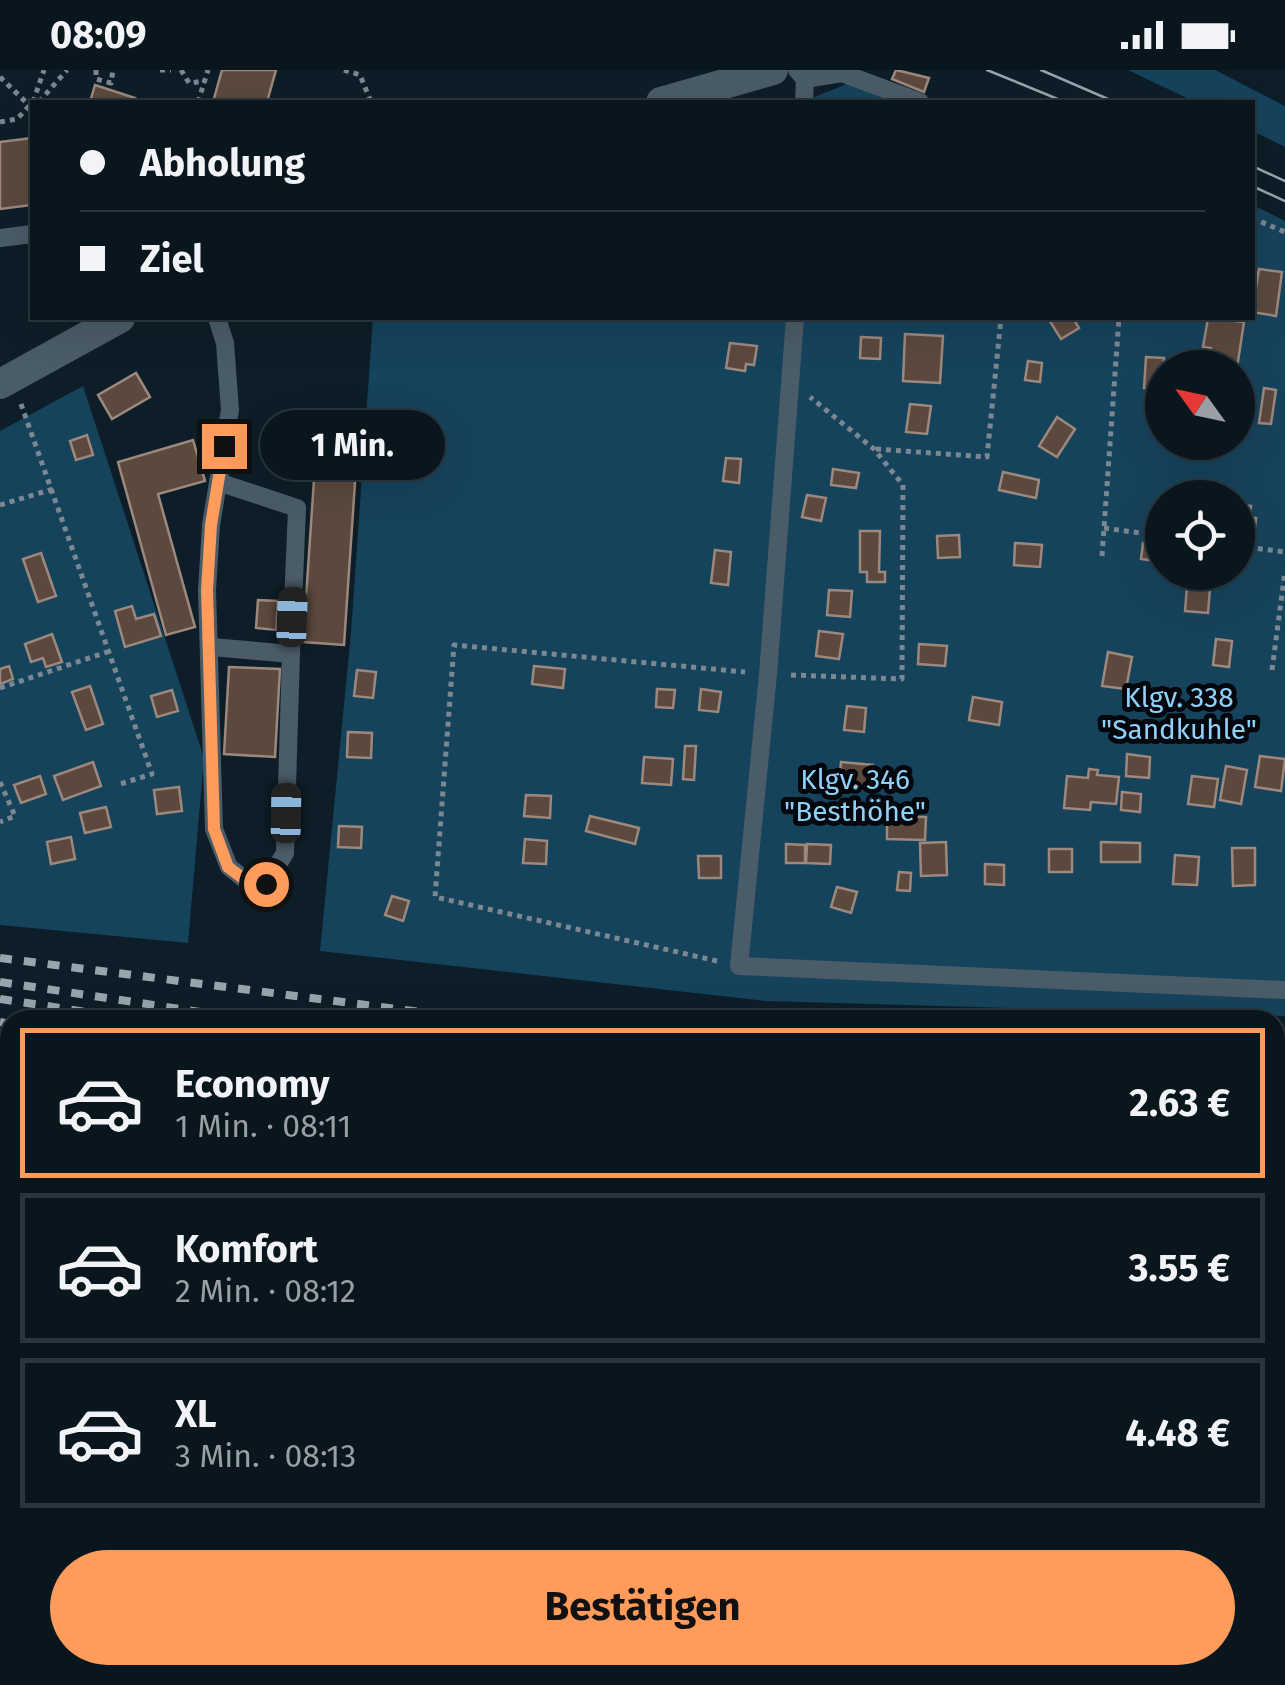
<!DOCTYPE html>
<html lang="de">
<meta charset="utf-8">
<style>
body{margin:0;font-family:"Fira Sans",sans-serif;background:#18232b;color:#f1f3f6;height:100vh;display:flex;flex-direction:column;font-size:38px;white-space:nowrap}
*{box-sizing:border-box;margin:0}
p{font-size:32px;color:#999fa4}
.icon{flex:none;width:55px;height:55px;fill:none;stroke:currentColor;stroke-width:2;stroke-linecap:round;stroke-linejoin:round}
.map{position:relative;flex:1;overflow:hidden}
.drawer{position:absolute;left:0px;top:940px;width:1285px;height:675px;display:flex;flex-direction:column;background:#0a161e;border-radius:30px 30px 0 0;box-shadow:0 10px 40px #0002,0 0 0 2px #2a353c}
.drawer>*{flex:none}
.top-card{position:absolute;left:30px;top:30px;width:1225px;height:220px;border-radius:0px;box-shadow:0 10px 40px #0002,0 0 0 2px #2a353c;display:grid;align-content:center;height:220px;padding:0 50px;background:#0a161e}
.needle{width:65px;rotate:303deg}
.buttons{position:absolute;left:1145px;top:280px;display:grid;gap:20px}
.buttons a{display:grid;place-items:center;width:110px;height:110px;border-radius:50%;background:#0a161e;box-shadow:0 10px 40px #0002,0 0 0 2px #2a353c;font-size:50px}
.end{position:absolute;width:45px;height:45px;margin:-22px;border:12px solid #ff9b5b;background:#111;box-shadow:0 0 0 5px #111}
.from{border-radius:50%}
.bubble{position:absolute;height:70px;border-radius:35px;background:#0a161e;box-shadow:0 10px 40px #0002,0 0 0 2px #2a353c;font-size:32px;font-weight:700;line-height:70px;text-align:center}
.car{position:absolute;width:30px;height:60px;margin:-30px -15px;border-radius:12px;box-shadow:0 0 8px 2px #0007;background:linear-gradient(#222 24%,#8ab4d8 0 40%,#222 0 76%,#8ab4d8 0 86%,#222 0)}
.top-card b{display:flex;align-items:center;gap:35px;height:95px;font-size:38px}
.top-card b+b{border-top:2px solid #2a353c}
.top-card i{width:25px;height:25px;background:#f1f3f6}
ul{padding:18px 0 0;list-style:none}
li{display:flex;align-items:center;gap:30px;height:150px;margin:0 20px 15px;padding:0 30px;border:5px solid #2a353c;border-radius:0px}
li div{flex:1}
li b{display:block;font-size:38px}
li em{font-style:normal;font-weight:700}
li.current{border-color:#ff9b5b}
li>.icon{width:90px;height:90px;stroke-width:1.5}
.button{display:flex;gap:20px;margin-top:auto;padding:20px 50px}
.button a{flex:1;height:115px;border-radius:60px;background:#ff9b5b;color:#111;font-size:40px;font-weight:700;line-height:115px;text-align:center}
.status{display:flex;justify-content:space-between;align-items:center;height:70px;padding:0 50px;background:#0a161e;direction:ltr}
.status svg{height:28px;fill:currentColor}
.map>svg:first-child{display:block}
.green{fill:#16435c;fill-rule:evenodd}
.building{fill:#5b493e;stroke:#9d887d;stroke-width:2.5}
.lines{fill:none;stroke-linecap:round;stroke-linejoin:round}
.path{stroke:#7b8891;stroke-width:5;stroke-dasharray:5 5;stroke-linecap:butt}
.service{stroke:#4a5c68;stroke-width:18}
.minor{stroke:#4a5c68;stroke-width:30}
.tram{stroke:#99a5ae;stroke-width:2.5}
.rail{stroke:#99a5ae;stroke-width:8;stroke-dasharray:12 12;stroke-linecap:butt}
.route{stroke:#ff9b5b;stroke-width:12}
.labels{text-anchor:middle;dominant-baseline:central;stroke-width:10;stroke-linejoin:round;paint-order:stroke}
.park-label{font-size:28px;fill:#90d1fa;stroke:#03070b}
</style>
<div class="status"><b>08:09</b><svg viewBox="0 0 49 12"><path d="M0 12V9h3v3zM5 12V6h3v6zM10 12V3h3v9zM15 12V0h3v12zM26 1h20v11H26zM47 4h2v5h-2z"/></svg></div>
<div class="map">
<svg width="1285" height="1615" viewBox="0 0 1285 1615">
<rect width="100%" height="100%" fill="#0d1e28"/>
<g class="green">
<path d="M1128 0H1215L1285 36V77L1253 61 1252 32H1195Z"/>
<path d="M852 12 902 32H802Z"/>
<path d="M1253 135 1285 151V946L766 931 320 881 351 563 373 248H1252ZM1162 298H1238V372H1162ZM1162 428H1238V502H1162Z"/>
<path d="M83 316 204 688 188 873 0 855V361Z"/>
</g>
<g class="building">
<path d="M222 0H276L267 32H213Z"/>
<path d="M896 0 929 8 924 22 892 9Z"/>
<path d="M95 15 135 28 133 32H90Z"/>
<path d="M32 68V135L0 139V72Z"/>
<path d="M1259 199 1282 202 1276 246 1252 242Z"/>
<path d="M1048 248H1073L1079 258 1061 269Z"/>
<path d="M1208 248 1244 252 1237 298H1208L1211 278 1203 277Z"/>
<path d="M905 264 943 266 940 313 903 311Z"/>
<path d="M861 267 881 268 880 289 860 288Z"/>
<path d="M730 273 757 276 754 295 746 294 745 301 726 298Z"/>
<path d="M1146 287 1164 288 1162 319 1144 318Z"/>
<path d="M1028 291 1042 293 1040 312 1025 310Z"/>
<path d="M136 303 150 327 112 349 98 325Z"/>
<path d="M1264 318 1276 320 1271 354 1259 353Z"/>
<path d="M910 334 931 336 927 364 906 362Z"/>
<path d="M1057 347 1075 359 1057 387 1039 376Z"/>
<path d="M87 365 93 385 76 390 70 371Z"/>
<path d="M193 370 205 411 158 424 195 557 166 565 118 392Z"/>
<path d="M1202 372H1216L1214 388 1201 386Z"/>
<path d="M726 388 741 389 739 413 723 411Z"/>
<path d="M315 395 356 398 344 575 303 572Z"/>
<path d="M833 399 859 403 856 418 831 415Z"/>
<path d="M1003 402 1039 410 1036 428 999 420Z"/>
<path d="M807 425 826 428 821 451 802 447Z"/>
<path d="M1238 434 1251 436 1249 447 1256 448 1254 465 1238 463Z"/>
<path d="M860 461H880L879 502H885V512H867V502H860Z"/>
<path d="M959 465 960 487 938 488 937 466Z"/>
<path d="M1015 473 1042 475 1040 497 1014 495Z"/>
<path d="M1143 473 1162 476V492L1141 489Z"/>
<path d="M715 480 731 482 728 515 711 513Z"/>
<path d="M41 483 56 526 38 532 23 489Z"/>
<path d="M1188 504 1211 506 1208 543 1185 541Z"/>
<path d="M829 520 852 521 850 547 827 545Z"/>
<path d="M258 530 278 531 276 560 256 558Z"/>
<path d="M132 536 136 549 154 544 161 566 125 577 115 541Z"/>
<path d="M819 561 843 564 839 589 816 586Z"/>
<path d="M52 564 62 592 46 597 43 588 31 592 25 574Z"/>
<path d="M1216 569 1232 571 1229 597 1213 595Z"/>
<path d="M919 574 947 576 945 596 918 594Z"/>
<path d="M1108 582 1132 587 1126 619 1102 616Z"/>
<path d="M9 596 13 609 0 614V599Z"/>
<path d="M534 596 565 599 563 618 532 614Z"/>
<path d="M229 597 280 599 275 687 224 684Z"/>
<path d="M357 600 376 602 373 628 354 626Z"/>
<path d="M90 616 103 654 86 660 72 622Z"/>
<path d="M657 619 675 620 673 638 656 637Z"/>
<path d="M701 619 721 622 718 642 699 640Z"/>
<path d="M172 620 178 641 157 647 151 626Z"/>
<path d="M973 627 1002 632 999 655 969 650Z"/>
<path d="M847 636 866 638 864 662 844 660Z"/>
<path d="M348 662 372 663 371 688 347 687Z"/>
<path d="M685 676H696L694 710 683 709Z"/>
<path d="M1127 684 1150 687 1149 708 1126 706Z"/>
<path d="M1260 686 1285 689 1281 721 1255 717Z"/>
<path d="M644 687 673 689 671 715 642 713Z"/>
<path d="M93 692 101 716 63 730 54 706Z"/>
<path d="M841 692 873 695 871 717 839 714Z"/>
<path d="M1226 696 1247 700 1241 734 1220 730Z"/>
<path d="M1089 699 1098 700 1097 705 1119 707 1116 734 1091 732 1090 740 1064 738 1067 706 1088 708Z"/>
<path d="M40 706 46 724 21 733 14 715Z"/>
<path d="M1192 706 1218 709 1214 737 1188 734Z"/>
<path d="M179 717 182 741 157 744 154 720Z"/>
<path d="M1122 722 1141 724 1140 742 1121 740Z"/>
<path d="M526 725 551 726 550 748 524 746Z"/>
<path d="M106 737 111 757 85 763 80 743Z"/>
<path d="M590 746 639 758 635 774 586 761Z"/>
<path d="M887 747H926L925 770 887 769Z"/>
<path d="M339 756 362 757 361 778 338 777Z"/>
<path d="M71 767 75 789 51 794 47 772Z"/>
<path d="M525 769 547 771 546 794 523 793Z"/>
<path d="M946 772 947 805 921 806 920 773Z"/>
<path d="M1101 772 1140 773V792H1101Z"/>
<path d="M786 774 805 775V793H786Z"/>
<path d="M807 774 831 775 830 794 806 793Z"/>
<path d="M1232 778H1255V815L1233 816Z"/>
<rect x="1049" y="779" width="23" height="23"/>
<path d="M1175 785 1199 787 1197 815 1173 814Z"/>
<path d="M698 786H721V808H699Z"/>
<path d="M985 794 1004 795V815L985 814Z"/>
<path d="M899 802 911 803 910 821 897 820Z"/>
<path d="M837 817 857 822 851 843 831 837Z"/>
<path d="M392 826 409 831 403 851 385 845Z"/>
<path d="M398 1605H466L463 1615H395Z"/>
<path d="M478 1605H544L541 1615H475Z"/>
<path d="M544 1605H598L595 1615H541Z"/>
<path d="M612 1605H652L672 1611 671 1615H609Z"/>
<path d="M958 1605H1021L1020 1615H957Z"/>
<path d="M1081 1605H1121L1199 1615H1080Z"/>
</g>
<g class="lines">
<g class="path">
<path d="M96 0V9L111 13 113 0"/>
<path d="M160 0H171"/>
<path d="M181 0 189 13 205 11"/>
<path d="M344 0 360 5 371 32"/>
<path d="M0 7 32 38"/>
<path d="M33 32 44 0"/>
<path d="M39 32 67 0"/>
<path d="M198 32 208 0"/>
<path d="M0 52 17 49 32 33"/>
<path d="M1252 148 1285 162"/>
<path d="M21 334 152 704 117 715"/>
<path d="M876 379 987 387 1001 248"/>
<path d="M0 435 53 419"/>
<path d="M1104 458 1162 466"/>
<path d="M1238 476 1285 482"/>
<path d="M1102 486 1119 248"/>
<path d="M1272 600 1285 501"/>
<path d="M791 605 902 609 903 415 874 379 810 327"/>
<path d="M0 618 107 582"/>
<path d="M0 712 15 746 0 752"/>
<path d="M717 891 435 827 454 575 745 602"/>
</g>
<g class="service">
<path d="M797 0 805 9 804 32"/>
<path d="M805 9 842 3 920 32"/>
<path d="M0 168 32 164"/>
<path d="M795 248 768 604 739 896 1285 920"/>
<path d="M218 412 297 438 291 584"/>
<path d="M212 577 291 584 285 783 266 814 248 812 229 797 214 759 207 520 211 455 230 340 225 273 217 248"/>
<path d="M0 1000 10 1001"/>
<path d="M0 1043 10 1045"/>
<path d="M0 1089 10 1091"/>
<path d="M0 1133 10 1135"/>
<path d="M0 1174 10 1177"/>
<path d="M303 1605 338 1615"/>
<path d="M1275 1605 1285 1606"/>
<path d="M247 1615 259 1605"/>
<path d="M867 1615 869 1605"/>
<path d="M1065 1615 1066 1605"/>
</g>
<g class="minor">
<path d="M661 32 773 0"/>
<path d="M0 314 120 248"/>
</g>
<g class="tram">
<path d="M987 0 1065 32"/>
<path d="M1041 0 1115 32"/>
<path d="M1252 96 1285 111"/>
<path d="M1252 116 1285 131"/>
</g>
<g class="rail">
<path d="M0 888 483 950"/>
<path d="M0 912 254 950"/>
<path d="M0 929 141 950"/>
<path d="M0 952 10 954"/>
<path d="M0 985 10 986"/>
<path d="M1275 996H1285"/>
<path d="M1275 1035 1285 1034"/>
<path d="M1275 1087 1285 1088"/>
<path d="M1275 1107 1285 1108"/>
<path d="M1275 1127 1285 1129"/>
<path d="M1275 1157 1285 1158"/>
</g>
</g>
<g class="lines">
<path class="route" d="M224 376 211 455 207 520 214 759 228 797 248 812 266 814"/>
</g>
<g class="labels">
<g class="park-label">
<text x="1179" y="627">Klgv. 338<tspan x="1179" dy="32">"Sandkuhle"</tspan></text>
<text x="855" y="709">Klgv. 346<tspan x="855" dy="32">"Besthöhe"</tspan></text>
</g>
</g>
</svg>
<div class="buttons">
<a><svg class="needle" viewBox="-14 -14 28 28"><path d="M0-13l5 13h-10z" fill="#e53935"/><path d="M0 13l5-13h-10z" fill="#999fa4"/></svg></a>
<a><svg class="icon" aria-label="locate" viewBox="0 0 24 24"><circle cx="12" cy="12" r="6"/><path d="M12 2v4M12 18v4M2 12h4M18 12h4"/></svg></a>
</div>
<i class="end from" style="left:266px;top:814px"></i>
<i class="end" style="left:224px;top:376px"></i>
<div class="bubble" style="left:260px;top:340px;width:185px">1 Min.</div>
<i class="car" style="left:292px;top:547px;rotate:2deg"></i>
<i class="car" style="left:286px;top:743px;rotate:1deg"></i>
<div class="top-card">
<b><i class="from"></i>Abholung</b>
<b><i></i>Ziel</b>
</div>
<section class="drawer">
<ul>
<li class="current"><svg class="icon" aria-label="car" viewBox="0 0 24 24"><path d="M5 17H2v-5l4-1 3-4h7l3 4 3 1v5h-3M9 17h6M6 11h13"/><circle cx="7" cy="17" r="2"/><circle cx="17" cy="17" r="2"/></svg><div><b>Economy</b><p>1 Min. · 08:11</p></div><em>2.63 €</em></li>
<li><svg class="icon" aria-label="car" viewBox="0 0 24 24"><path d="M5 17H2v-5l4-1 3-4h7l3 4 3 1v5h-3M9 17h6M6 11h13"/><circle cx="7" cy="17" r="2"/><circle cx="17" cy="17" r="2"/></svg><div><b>Komfort</b><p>2 Min. · 08:12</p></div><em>3.55 €</em></li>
<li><svg class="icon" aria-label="car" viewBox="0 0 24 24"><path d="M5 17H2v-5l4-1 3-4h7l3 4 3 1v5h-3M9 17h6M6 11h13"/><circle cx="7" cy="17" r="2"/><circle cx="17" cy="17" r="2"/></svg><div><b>XL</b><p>3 Min. · 08:13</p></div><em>4.48 €</em></li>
</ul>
<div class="button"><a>Bestätigen</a></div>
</section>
</div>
